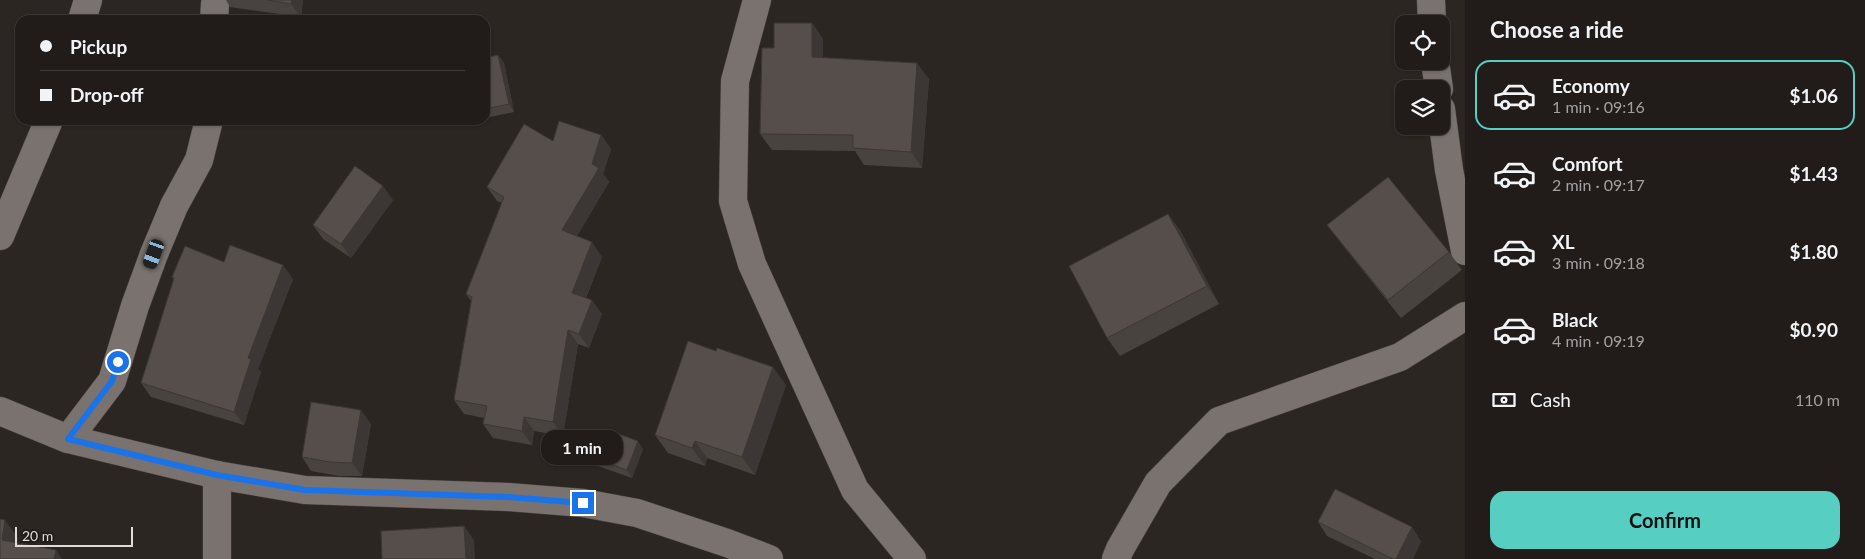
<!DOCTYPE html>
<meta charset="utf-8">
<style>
body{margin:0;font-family:Lato,sans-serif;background:#2d2927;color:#f1f3f6;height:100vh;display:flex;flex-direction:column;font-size:19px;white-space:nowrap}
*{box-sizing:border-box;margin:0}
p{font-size:16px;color:#a2a1a2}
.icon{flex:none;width:28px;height:28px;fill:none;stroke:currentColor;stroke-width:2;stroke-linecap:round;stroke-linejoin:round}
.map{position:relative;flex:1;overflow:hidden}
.details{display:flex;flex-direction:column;background:#211c1a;width:400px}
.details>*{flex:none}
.top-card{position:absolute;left:15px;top:15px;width:475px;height:110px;border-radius:15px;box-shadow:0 1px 4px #0004,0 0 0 1px #3e3a39;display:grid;align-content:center;height:110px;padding:0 25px;background:#211c1a}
.tools{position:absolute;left:1395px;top:15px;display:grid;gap:10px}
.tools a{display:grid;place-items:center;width:55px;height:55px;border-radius:10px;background:#211c1a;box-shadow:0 1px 4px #0004,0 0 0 1px #3e3a39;font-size:25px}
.scale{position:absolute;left:15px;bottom:12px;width:118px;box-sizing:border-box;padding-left:5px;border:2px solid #dfdbd9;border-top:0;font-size:14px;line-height:18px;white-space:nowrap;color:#dfdbd9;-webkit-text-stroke:4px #221d1a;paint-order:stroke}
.end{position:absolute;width:22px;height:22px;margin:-11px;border:6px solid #1a73e8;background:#fff;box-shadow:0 0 0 2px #fff}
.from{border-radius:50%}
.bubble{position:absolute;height:35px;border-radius:15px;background:#211c1a;box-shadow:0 1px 4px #0004,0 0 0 1px #3e3a39;font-size:16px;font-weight:700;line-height:35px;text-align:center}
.car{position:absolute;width:15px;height:30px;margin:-15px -8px;border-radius:6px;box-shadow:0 0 4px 1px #0007;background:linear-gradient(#222 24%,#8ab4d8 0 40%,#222 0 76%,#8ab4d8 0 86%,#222 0)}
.top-card b{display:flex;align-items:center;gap:18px;height:48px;font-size:19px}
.top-card b+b{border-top:1px solid #3e3a39}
.top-card i{width:12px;height:12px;background:#f1f3f6}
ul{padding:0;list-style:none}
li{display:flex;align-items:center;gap:15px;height:70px;margin:0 10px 8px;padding:0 15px;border:2px solid transparent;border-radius:15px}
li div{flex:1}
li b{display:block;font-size:19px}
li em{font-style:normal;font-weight:700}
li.on{border-color:#57cec2}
li>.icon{width:45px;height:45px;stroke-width:1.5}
h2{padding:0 25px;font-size:22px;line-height:60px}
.pay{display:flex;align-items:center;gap:12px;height:55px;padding:0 25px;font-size:19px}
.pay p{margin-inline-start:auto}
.button{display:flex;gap:10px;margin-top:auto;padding:10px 25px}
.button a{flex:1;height:58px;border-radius:15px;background:#57cec2;color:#111;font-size:20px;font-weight:700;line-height:58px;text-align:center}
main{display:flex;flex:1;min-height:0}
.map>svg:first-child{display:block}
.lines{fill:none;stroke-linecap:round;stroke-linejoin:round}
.street-casing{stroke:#4a4442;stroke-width:29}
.street{stroke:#79726e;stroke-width:28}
.wall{fill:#494340}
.shaded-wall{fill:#3c3734}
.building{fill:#554e4b;stroke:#3c3734}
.route{stroke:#1a73e8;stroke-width:6}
</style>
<main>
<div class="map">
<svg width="1465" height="559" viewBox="0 0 1465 559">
<rect width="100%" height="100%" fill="#2c2623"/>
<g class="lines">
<g class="street-casing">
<g id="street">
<path d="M757 0 735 81 733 201 752 264 855 490 912 559"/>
<path d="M1431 0 1432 24"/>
<path d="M82 20 88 0"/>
<path d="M214 20 215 4"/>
<path d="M1435 61 1439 89"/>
<path d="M1441 109 1449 170 1465 251"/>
<path d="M0 236 49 120"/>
<path d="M0 411 68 439 217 475 305 490 508 497 583 503 637 513 727 543 769 559"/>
<path d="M68 439 112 381 135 306 154 254 174 206 199 160 209 120"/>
<path d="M217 475V559"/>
<path d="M1116 559 1120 549 1158 483 1219 421 1400 357 1465 316"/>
</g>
</g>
<use href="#street" class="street"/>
</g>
<g class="wall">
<path d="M226 0H303L301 17 230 7Z"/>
<path d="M812 23 823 39V58L929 79 922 168 864 165 855 151 772 150 760 134 774 48Z"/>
<path d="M498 55 504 63 514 112 485 118V58Z"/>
<path d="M601 135 611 149 603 174 609 182 577 236 602 257 586 298 602 314 589 348 578 344 563 436 534 431 532 445 493 438 483 424 484 418 464 414 454 400 471 301 466 294 502 203 497 201 487 187 553 141Z"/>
<path d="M393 200 351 258 323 239 313 225Z"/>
<path d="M1168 214 1181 232 1219 304 1120 356 1107 338Z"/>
<path d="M1327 225 1449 252 1462 270 1401 318 1340 242Z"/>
<path d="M224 262 293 279 258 369 261 372 244 425 151 397 141 383 174 280 172 277Z"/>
<path d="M786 385 755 475 707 458 705 466 668 453 655 435Z"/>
<path d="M371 424 362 476H339L311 471 302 457Z"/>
<path d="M643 449 632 478 598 466 593 458Z"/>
<path d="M1318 522 1421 541 1413 559H1375L1327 536Z"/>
</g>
<g class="shaded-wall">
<path d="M292 0H303L301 17 291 4Z"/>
<path d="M812 23 823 39V73L812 57Z"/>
<path d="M498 55 504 63 514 112 509 104Z"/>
<path d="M917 63 929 79 922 168 911 152Z"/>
<path d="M601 135 611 149 603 174 609 182 572 244 562 230Z"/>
<path d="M383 186 393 200 351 258 341 244Z"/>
<path d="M1168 214 1181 232 1219 304 1207 286Z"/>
<path d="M592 242 602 257 582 307 572 293Z"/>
<path d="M283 265 293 279 258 369 261 372 244 425 234 412 248 358Z"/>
<path d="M592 300 602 314 589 348 579 334Z"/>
<path d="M568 330 578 344 563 436 553 422Z"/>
<path d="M773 367 786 385 755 475 742 457Z"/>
<path d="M361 410 371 424 362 476 352 463Z"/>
<path d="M524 417 534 431 532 445 522 431Z"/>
<path d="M638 441 643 449 632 478 627 470Z"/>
<path d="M695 441 707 458 705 466 692 448Z"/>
<path d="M5 520 18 538 14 558 2 540Z"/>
<path d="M464 526 474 540 475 559H466Z"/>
<path d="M1412 527 1421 541 1413 559H1396Z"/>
<path d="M56 550 62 559H54Z"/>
</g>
<g class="building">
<path d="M267 0H292L291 4Z"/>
<path d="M774 23H812V57L917 63 911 152 853 148V135L760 134 762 48H774Z"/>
<path d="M498 55 509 104 485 109V58Z"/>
<path d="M559 121 601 135 592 164 599 168 562 230 592 242 572 293 592 300 579 334 568 330 553 422 524 417 522 431 483 424 487 406 454 400 472 297 466 294 504 197 487 187 524 124 553 141Z"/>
<path d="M355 166 383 186 341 244 313 225Z"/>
<path d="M1388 177 1449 252 1388 300 1327 225Z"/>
<path d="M1168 214 1207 286 1107 338 1069 266Z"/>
<path d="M230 245 283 265 248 358 251 359 234 412 141 383 174 278 172 277 185 246 224 262Z"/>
<path d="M688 341 716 351 717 348 773 367 742 457 695 441 692 448 655 435Z"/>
<path d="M311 402 361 410 352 463 330 462 302 457Z"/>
<path d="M605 429 638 441 627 470 593 458Z"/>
<path d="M1335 489 1412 527 1396 559H1393L1318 522Z"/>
<path d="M0 519 5 520 2 540 56 550 54 559H0Z"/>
<path d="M464 526 466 559H382L381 531Z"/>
</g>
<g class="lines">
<path class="route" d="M118 362 112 381 68 439 217 475 305 490 508 497 583 503"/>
</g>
</svg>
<div class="tools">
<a><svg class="icon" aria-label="locate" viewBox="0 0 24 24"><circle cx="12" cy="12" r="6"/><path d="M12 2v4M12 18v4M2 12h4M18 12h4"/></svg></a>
<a><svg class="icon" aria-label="layers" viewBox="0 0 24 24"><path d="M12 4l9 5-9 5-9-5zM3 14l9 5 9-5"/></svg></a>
</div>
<div class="scale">20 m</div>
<i class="end from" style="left:118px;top:362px"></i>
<i class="end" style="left:583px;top:503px"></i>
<div class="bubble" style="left:541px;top:430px;width:82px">1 min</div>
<i class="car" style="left:154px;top:254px;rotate:200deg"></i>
<div class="top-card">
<b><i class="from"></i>Pickup</b>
<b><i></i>Drop-off</b>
</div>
</div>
<section class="details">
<h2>Choose a ride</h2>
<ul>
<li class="on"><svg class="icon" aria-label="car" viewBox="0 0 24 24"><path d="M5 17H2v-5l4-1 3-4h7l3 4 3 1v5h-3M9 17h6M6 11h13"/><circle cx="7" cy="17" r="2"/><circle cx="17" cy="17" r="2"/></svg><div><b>Economy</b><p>1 min · 09:16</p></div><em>$1.06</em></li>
<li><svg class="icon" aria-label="car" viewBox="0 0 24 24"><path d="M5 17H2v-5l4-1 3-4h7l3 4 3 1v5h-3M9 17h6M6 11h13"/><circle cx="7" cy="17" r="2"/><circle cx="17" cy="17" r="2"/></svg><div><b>Comfort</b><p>2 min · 09:17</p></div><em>$1.43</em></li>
<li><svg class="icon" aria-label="car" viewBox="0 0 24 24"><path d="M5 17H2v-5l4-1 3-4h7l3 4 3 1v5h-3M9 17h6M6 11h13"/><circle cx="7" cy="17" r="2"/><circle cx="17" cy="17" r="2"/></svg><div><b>XL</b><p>3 min · 09:18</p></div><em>$1.80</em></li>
<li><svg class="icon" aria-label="car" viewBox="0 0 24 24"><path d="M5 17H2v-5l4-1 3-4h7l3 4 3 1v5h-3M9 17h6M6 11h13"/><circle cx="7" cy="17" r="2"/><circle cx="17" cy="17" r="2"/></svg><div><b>Black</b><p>4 min · 09:19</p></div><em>$0.90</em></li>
</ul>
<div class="pay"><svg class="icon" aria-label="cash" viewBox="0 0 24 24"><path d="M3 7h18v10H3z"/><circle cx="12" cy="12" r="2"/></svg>Cash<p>110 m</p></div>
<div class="button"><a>Confirm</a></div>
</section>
</main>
